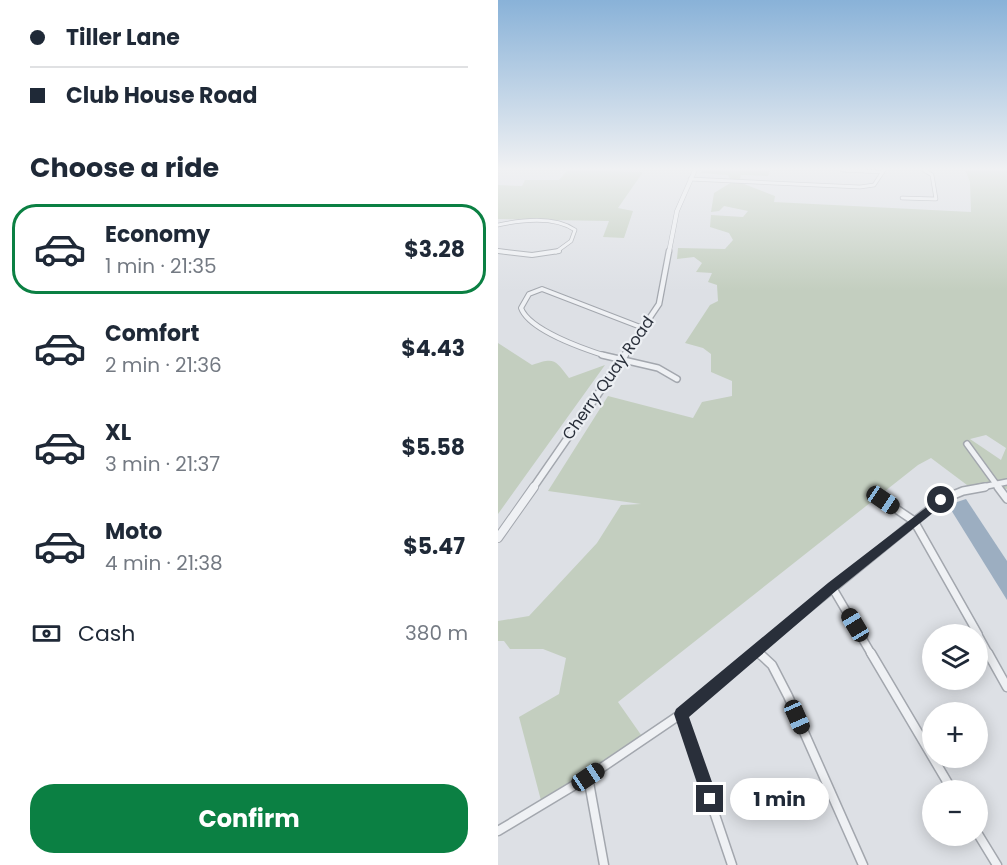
<!DOCTYPE html>
<meta charset="utf-8">
<style>
body{margin:0;font-family:Poppins,sans-serif;background:#f2f2f3;color:#1f2937;height:100vh;display:flex;flex-direction:column;font-size:22px;white-space:nowrap}
*{box-sizing:border-box;margin:0}
p{font-size:20px;color:#747a83}
.icon{flex:none;width:33px;height:33px;fill:none;stroke:currentColor;stroke-width:2;stroke-linecap:round;stroke-linejoin:round}
.map{position:relative;flex:1;overflow:hidden}
.details{display:flex;flex-direction:column;background:#fff;width:498px}
.details>*{flex:none}
.top-card{display:grid;align-content:center;height:132px;padding:0 30px;background:#fff}
.fabs{position:absolute;left:424px;top:624px;display:grid;gap:12px}
.fabs a{display:grid;place-items:center;width:66px;height:66px;border-radius:50%;background:#fff;box-shadow:0 3px 15px #0003;font-size:30px}
.end{position:absolute;width:27px;height:27px;margin:-14px;border:8px solid #292f3a;background:#fff;box-shadow:0 0 0 3px #fff}
.from{border-radius:50%}
.bubble{position:absolute;height:42px;border-radius:21px;background:#fff;box-shadow:0 3px 15px #0003;font-size:20px;font-weight:700;line-height:42px;text-align:center}
.car{position:absolute;width:18px;height:36px;margin:-18px -9px;border-radius:8px;box-shadow:0 0 4px 2px #0007;background:linear-gradient(#222 24%,#8ab4d8 0 40%,#222 0 76%,#8ab4d8 0 86%,#222 0)}
.top-card b{display:flex;align-items:center;gap:21px;height:57px;font-size:22px}
.top-card b+b{border-top:2px solid #e0e1e3}
.top-card i{width:15px;height:15px;background:#1f2937}
ul{padding:0;list-style:none}
li{display:flex;align-items:center;gap:18px;height:90px;margin:0 12px 9px;padding:0 18px;border:3px solid transparent;border-radius:24px}
li div{flex:1}
li b{display:block;font-size:22px}
li em{font-style:normal;font-weight:700}
li.selected{border-color:#0b8043}
li>.icon{width:54px;height:54px;stroke-width:1.5}
h2{padding:0 30px;font-size:27px;line-height:72px}
.pay{display:flex;align-items:center;gap:15px;height:66px;padding:0 30px;font-size:22px}
.pay p{margin-inline-start:auto}
.cta{display:flex;gap:12px;margin-top:auto;padding:12px 30px}
.cta a{flex:1;height:69px;border-radius:24px;background:#0b8043;color:#fff;font-size:24px;font-weight:700;line-height:69px;text-align:center}
main{display:flex;flex:1;min-height:0}
.map>svg:first-child{display:block}
.green{fill:#c3cebf;fill-rule:evenodd}
.water{fill:#9caec1}
.lines{fill:none;stroke-linecap:round;stroke-linejoin:round}
.minor-far4-casing{stroke:#a3a7ae;stroke-width:4.5}
.minor-far3-casing{stroke:#a3a7ae;stroke-width:6}
.minor-far2-casing{stroke:#a3a7ae;stroke-width:8}
.minor-far1-casing{stroke:#a3a7ae;stroke-width:10}
.minor-casing{stroke:#a3a7ae;stroke-width:11}
.tertiary-far3-casing{stroke:#a3a7ae;stroke-width:5}
.tertiary-far2-casing{stroke:#a3a7ae;stroke-width:7}
.tertiary-far1-casing{stroke:#a3a7ae;stroke-width:9}
.tertiary-casing{stroke:#a3a7ae;stroke-width:10}
.minor-far4{stroke:#eff1f4;stroke-width:3}
.minor-far3{stroke:#eff1f4;stroke-width:4}
.minor-far2{stroke:#eff1f4;stroke-width:5}
.minor-far1{stroke:#eff1f4;stroke-width:7}
.minor{stroke:#eff1f4;stroke-width:8}
.tertiary-far3{stroke:#eff1f4;stroke-width:4}
.tertiary-far2{stroke:#eff1f4;stroke-width:4.5}
.tertiary-far1{stroke:#eff1f4;stroke-width:6}
.tertiary{stroke:#eff1f4;stroke-width:8}
.route{fill:#292f3a}
.labels{text-anchor:middle;dominant-baseline:central;stroke-width:4.5;stroke-linejoin:round;paint-order:stroke}
.street-label{font-size:16px;fill:#292f3a;stroke:#eceff3}
</style>
<main>
<section class="details">
<div class="top-card">
<b><i class="from"></i>Tiller Lane</b>
<b><i></i>Club House Road</b>
</div>
<h2>Choose a ride</h2>
<ul>
<li class="selected"><svg class="icon" aria-label="car" viewBox="0 0 24 24"><path d="M5 17H2v-5l4-1 3-4h7l3 4 3 1v5h-3M9 17h6M6 11h13"/><circle cx="7" cy="17" r="2"/><circle cx="17" cy="17" r="2"/></svg><div><b>Economy</b><p>1 min · 21:35</p></div><em>$3.28</em></li>
<li><svg class="icon" aria-label="car" viewBox="0 0 24 24"><path d="M5 17H2v-5l4-1 3-4h7l3 4 3 1v5h-3M9 17h6M6 11h13"/><circle cx="7" cy="17" r="2"/><circle cx="17" cy="17" r="2"/></svg><div><b>Comfort</b><p>2 min · 21:36</p></div><em>$4.43</em></li>
<li><svg class="icon" aria-label="car" viewBox="0 0 24 24"><path d="M5 17H2v-5l4-1 3-4h7l3 4 3 1v5h-3M9 17h6M6 11h13"/><circle cx="7" cy="17" r="2"/><circle cx="17" cy="17" r="2"/></svg><div><b>XL</b><p>3 min · 21:37</p></div><em>$5.58</em></li>
<li><svg class="icon" aria-label="car" viewBox="0 0 24 24"><path d="M5 17H2v-5l4-1 3-4h7l3 4 3 1v5h-3M9 17h6M6 11h13"/><circle cx="7" cy="17" r="2"/><circle cx="17" cy="17" r="2"/></svg><div><b>Moto</b><p>4 min · 21:38</p></div><em>$5.47</em></li>
</ul>
<div class="pay"><svg class="icon" aria-label="cash" viewBox="0 0 24 24"><path d="M3 7h18v10H3z"/><circle cx="12" cy="12" r="2"/></svg>Cash<p>380 m</p></div>
<div class="cta"><a>Confirm</a></div>
</section>
<div class="map">
<svg width="509" height="865" viewBox="0 0 509 865">
<rect width="100%" height="100%" fill="#dde0e5"/>
<g class="green">
<path d="M45 170 145 172 120 208 135 211 126 238 105 237 111 221 0 219V185L24 186 27 180H61L69 171Z"/>
<path d="M205 170H272L270 176 243 175 241 182 277 196 276 202 473 212 472 182 467 170H509V489L469 485 433 458 420 465 120 702 148 742 45 808 21 717 61 694 68 658 45 649H12L6 641H0V621L31 616 99 543 123 505 143 504 50 491 110 396 195 418 204 402 234 396V381L213 372V354L205 348 187 343 212 305 220 301 219 285 210 282 214 273 198 272 204 263 196 257 179 259 180 248 227 249 235 240 231 233 212 227 213 215 245 217 250 211 226 206 221 211 213 212 216 193 234 182 230 175 203 173ZM488 435 508 448 503 460 472 439Z"/>
<path d="M0 343 34 365C57 357 57 360 71 378L107 365 0 514Z"/>
</g>
<path class="water" d="M468 499 509 561V600L450 505Z"/>
<g class="lines">
<g class="minor-far4-casing">
<g id="minor-far4">
<path d="M344 170 385 172"/>
<path d="M192 179 362 187 376 185 386 170"/>
<path d="M404 198 438 199 434 175 426 170"/>
<path d="M0 225C23 220 57 216 77 230L73 241 58 252"/>
<path d="M0 251 9 252"/>
</g>
</g>
<g class="minor-far3-casing">
<g id="minor-far3">
<path d="M0 251 34 255 61 251"/>
<path d="M108 356C86 349 31 330 23 308L31 294 44 289 145 328"/>
</g>
</g>
<g class="minor-far2-casing">
<g id="minor-far2">
<path d="M104 355 160 368 179 379"/>
<path d="M469 444 501 488"/>
<path d="M479 488 509 482"/>
</g>
</g>
<g class="minor-far1-casing">
<g id="minor-far1">
<path d="M500 487 509 499"/>
<path d="M385 500 416 521 480 634"/>
<path d="M334 587 374 655"/>
<path d="M480 635 491 655"/>
<path d="M258 651 262 655"/>
<path d="M253 655 443 500 465 491 487 487"/>
</g>
</g>
<g class="minor-casing">
<g id="minor">
<path d="M261 653 274 665 290 696 365 865"/>
<path d="M373 653 454 790"/>
<path d="M490 653 509 687"/>
<path d="M183 714 234 865"/>
<path d="M90 777 106 865"/>
<path d="M0 831 90 777 183 714 255 653"/>
<path d="M480 834 499 865"/>
</g>
</g>
<g class="tertiary-far3-casing">
<path id="tertiary-far3" d="M171 252 179 211 197 170"/>
</g>
<g class="tertiary-far2-casing">
<path id="tertiary-far2" d="M126 356 161 304 171 251"/>
</g>
<g class="tertiary-far1-casing">
<path id="tertiary-far1" d="M35 488 127 355"/>
</g>
<g class="tertiary-casing">
<path id="tertiary" d="M0 538 36 487"/>
</g>
<use href="#minor-far4" class="minor-far4"/>
<use href="#minor-far3" class="minor-far3"/>
<use href="#minor-far2" class="minor-far2"/>
<use href="#minor-far1" class="minor-far1"/>
<use href="#minor" class="minor"/>
<use href="#tertiary-far3" class="tertiary-far3"/>
<use href="#tertiary-far2" class="tertiary-far2"/>
<use href="#tertiary-far1" class="tertiary-far1"/>
<use href="#tertiary" class="tertiary"/>
</g>
<linearGradient id="sky" x2="0" y2="1"><stop stop-color="#89b2d8"/><stop offset="0.58" stop-color="#f0f1f3"/><stop offset="1" stop-color="#f0f1f3" stop-opacity="0"/></linearGradient>
<rect width="509" height="291" fill="url(#sky)"/>
<path class="route" d="M443 496 447 497V503L339 590 191 717 220 799 217 804 212 807 206 804 176 714 178 709 330 583Z"/>
<g class="labels">
<g class="street-label">
<text transform="translate(110 378) rotate(-55)">Cherry Quay Road</text>
</g>
</g>
</svg>
<div class="fabs">
<a><svg class="icon" aria-label="layers" viewBox="0 0 24 24"><path d="M12 4l9 5-9 5-9-5zM3 14l9 5 9-5"/></svg></a>
<a>+</a>
<a>−</a>
</div>
<i class="end from" style="left:443px;top:500px"></i>
<i class="end" style="left:212px;top:799px"></i>
<div class="bubble" style="left:232px;top:778px;width:99px">1 min</div>
<i class="car" style="left:385px;top:500px;rotate:124deg"></i>
<i class="car" style="left:357px;top:625px;rotate:329deg"></i>
<i class="car" style="left:299px;top:717px;rotate:156deg"></i>
<i class="car" style="left:90px;top:777px;rotate:56deg"></i>
</div>
</main>
